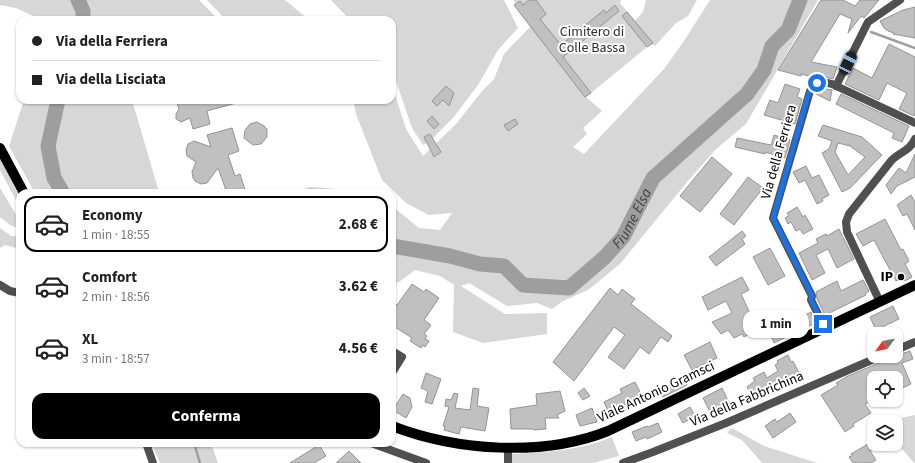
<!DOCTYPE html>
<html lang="it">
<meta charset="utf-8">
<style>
body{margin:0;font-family:"Source Sans 3",sans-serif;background:#f6f6f6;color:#222;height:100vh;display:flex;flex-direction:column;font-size:15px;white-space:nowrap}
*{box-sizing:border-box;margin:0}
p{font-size:13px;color:#767676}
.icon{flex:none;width:22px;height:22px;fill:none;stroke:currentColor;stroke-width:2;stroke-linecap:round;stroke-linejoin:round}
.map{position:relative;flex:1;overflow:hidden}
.panel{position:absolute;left:16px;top:189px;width:380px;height:258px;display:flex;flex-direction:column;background:#fff;border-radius:12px;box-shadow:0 1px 3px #0004}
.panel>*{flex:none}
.hud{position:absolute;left:16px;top:16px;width:380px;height:88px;border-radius:12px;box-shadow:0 1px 3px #0004;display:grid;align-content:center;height:88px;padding:0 16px;background:#fff}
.needle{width:26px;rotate:237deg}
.controls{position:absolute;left:867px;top:327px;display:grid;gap:8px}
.controls a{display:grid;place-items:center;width:36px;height:36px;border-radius:8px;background:#fff;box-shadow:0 1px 3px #0004;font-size:20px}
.end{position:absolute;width:18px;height:18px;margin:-9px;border:5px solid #1a73e8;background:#fff;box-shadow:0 0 0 2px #fff}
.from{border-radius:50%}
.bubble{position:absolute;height:28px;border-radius:12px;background:#fff;box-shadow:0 1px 3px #0004;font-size:13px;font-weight:700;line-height:28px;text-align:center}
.car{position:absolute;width:12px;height:24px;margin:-12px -6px;border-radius:5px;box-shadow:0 0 3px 1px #0007;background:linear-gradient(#222 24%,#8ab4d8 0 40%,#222 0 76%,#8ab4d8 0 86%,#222 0)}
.hud b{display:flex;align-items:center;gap:14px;height:38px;font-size:15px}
.hud b+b{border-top:1px solid #e0e0e0}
.hud i{width:10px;height:10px;background:#222}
ul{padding:7px 0 0;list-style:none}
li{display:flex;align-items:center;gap:12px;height:56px;margin:0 8px 6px;padding:0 8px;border:2px solid transparent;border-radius:12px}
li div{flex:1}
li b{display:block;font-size:15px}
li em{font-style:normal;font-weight:700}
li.on{border-color:#000}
li>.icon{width:36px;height:36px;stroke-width:1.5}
.primary-button{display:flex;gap:8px;margin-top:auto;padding:8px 16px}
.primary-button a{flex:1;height:46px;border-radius:12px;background:#000;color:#fff;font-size:16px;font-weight:700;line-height:46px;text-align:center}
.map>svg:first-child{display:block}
.green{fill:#d7d7d7}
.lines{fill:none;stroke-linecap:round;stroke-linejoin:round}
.stream{stroke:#9e9e9e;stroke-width:2.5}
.river{stroke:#9e9e9e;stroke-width:15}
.building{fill:#c0c0c0;stroke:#949494;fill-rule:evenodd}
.street{stroke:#505050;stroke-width:8}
.primary{stroke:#000;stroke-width:10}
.route{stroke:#1a73e8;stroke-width:5}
.poi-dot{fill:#000;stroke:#fff;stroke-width:1.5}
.labels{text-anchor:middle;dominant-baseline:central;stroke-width:4;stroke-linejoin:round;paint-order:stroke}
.park-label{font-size:14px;fill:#2e2e2e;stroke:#fff}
.street-label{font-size:14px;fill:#000;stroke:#fff}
.poi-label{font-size:14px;font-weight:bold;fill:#000;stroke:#fff;text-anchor:end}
.water-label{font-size:15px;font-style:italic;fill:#3f3f3f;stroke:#fff}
</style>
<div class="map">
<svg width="915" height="463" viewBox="0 0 915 463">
<rect width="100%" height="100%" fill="#fff"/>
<g class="green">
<path d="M0 0H199L218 19 214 20H42L16 8 0 5Z"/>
<path d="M207 0H285L309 20H226Z"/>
<path d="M331 0H504L518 28 498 50 478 85 453 118 429 142 423 145 412 128 395 78 392 73V20H343L348 18Z"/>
<path d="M513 0H621L620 3 635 21 643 12 646 0H697L688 16 676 23 655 46 652 43 586 97 602 111 583 128 587 134 573 147 584 154 664 69 684 41 710 0H818L746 124 715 150 687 182 620 264 588 290 563 301 552 309 537 303 507 306 469 283 461 286 505 314 547 313V334L483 343 453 332 454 285 440 276 415 270 399 282 392 284V206L419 228 440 230 452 213 429 215 406 203 382 180 356 114 353 100H392V85L406 129 423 156 456 124 483 90 494 79 504 54 530 27 514 5 516 4Z"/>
<path d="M24 100H132L159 192 163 193H35L9 146Z"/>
<path d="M0 158 20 197V204H18L0 170Z"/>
<path d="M310 187 350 190 365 193H292Z"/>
<path d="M0 188 20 221V229L10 225 0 217Z"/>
<path d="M0 228 11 236H20V249L5 245 0 248Z"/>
<path d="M915 415V463H914L896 442V422H881Z"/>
<path d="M732 428 764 446 817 463H762L742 440 727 433Z"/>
<path d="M612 437 619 456 593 463H512V454C547 452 578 451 612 437Z"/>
<path d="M151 443H211L218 463H160Z"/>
</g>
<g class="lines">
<g class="stream">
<path d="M871 32 915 48"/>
<path d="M194 443 200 463"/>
</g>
<g class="river">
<path d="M78 0 83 11V20"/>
<path d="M58 100 48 146 54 178 63 193"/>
<path id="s1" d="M392 246 450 256 480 264 504 266 523 285 569 288 605 257 623 237 653 178 747 94 764 70 772 46 788 30 800 0"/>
</g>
</g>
<g class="building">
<path d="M529 0H536L546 14 540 19 561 45 604 10 606 13 615 5 619 11 563 57 591 93 585 97 514 5 520 1 523 5Z"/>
<path d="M821 0H843L855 6 860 0H879L864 18 861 16 848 33 852 19 840 14 811 62 837 67 833 79 825 77 817 78 801 74V76L778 70Z"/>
<path d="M915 7V38L893 34 894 33 888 31 884 28 880 21 903 10Z"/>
<path d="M627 12 653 43 647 47 622 16Z"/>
<path d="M889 44 915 57V114L914 116 899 109 907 93 887 83 879 100 845 84 853 68 872 78Z"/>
<path d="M785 84 800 89 797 97 802 99 795 124 764 115 770 100 778 103Z"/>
<path d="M446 86 454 93 449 106 443 100 437 106 432 101Z"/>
<path d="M821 88 832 90 830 101 816 94 819 89Z"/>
<path d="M841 94 909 126 902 142 892 138 894 133 836 104Z"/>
<path d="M176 100H240V102L207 111 210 124 193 129 190 118 181 122 176 119V114L179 109Z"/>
<path d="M432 116 439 124 434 129 427 121Z"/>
<path d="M515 119 518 124 508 131 504 125Z"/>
<path d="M257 122 264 126 267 129V137L261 144 253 145 244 138 245 130 250 124Z"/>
<path d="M823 125 862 137 882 155 850 188 842 192 822 153 829 149 832 141 818 136ZM838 143 850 146 865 157 848 175 835 152Z"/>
<path d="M232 128 239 151 228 155 235 176 240 174 245 190 234 193H227L218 168 207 183 201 184 195 181 193 178 192 172 196 162 187 156 186 150 188 144 194 141 211 147 207 135Z"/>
<path d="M430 134 441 152 434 157 424 137Z"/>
<path d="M774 135 790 140 785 158 765 152V154L735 147 737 138 771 145Z"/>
<path d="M915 154V177L897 186 891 194 886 185 899 168 906 173Z"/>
<path d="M712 157 732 174 700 212 680 196Z"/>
<path d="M806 166 812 178 819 175 829 195 822 199 823 201 817 204 805 180 799 183 793 172Z"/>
<path d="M748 177 763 188 734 225 720 214Z"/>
<path d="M911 195 915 202V230L907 214 903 216 897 205Z"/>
<path d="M797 207 803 217 805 215 813 229 803 234 800 229 796 231 791 222 788 224 785 218 789 216 787 213Z"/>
<path d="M885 219 901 250 903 249 909 261 905 264 912 277 905 281 904 278 896 281 874 240 863 246 856 234Z"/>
<path d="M839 229 854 259 837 268 828 249 816 255 825 273 812 280 799 253 818 243 816 239 826 234 827 236Z"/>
<path d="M742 231 746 236 742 239 745 244 716 266 709 257Z"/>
<path d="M770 248 785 276 768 285 753 257Z"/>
<path d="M742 277 749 290 741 294 755 324 748 327 751 333 744 337 742 334 734 338 728 330 721 334 712 322 732 313 726 301 708 310 702 297Z"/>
<path d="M863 280 869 291 865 294 866 295 825 315 817 299 816 292 837 281 841 291Z"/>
<path d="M412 284 424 292 426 289 439 298 424 320 431 325 424 334 427 336 425 339 429 341 425 347 423 345 421 348 410 341 412 338 392 325V302L397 305Z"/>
<path d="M610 288 618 295 622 289 635 299 631 304 672 336 668 342 661 337 649 354 640 347 624 369 608 357 625 335 614 327 574 381 553 362Z"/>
<path d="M893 306 899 319 876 330 870 317Z"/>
<path d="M811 312 815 323 774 343 769 331 798 316 799 318Z"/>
<path d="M710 342 717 358 692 370 684 355Z"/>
<path d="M910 351 913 359 902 363 911 384 896 391V378H874V400L865 404 871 413 853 424 854 426 845 432 821 395 838 385 836 383 846 377 883 361 886 359Z"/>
<path d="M788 355 791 362 793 361 799 373 787 379 786 377 782 380 781 379 753 396 747 387 755 381 753 378 764 372 767 378 778 371 775 365 778 363 777 361Z"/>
<path d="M426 373 441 379 432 404 425 402 428 391 421 388Z"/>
<path d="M684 379 687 385 663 397 660 390Z"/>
<path d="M635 382 642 396 624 405 626 409 610 416 604 402 622 393 620 389Z"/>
<path d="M473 388 479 389 477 406 489 408 485 431 461 427 459 434 444 430 445 426H443L449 407 445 406 446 399 451 400 454 393 458 394 455 408 470 410Z"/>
<path d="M584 388 590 396 583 400 578 393Z"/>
<path d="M722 388 729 403 710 412 703 398Z"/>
<path d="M560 391 565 411 557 415 559 418H545L546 429 534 430V429H511L510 409 537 405 536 394Z"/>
<path d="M403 394 410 398 412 407 406 418 393 410Z"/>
<path d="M690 407 695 416 683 423 678 414Z"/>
<path d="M592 408 597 422 580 426 576 415Z"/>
<path d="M790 413 796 422 773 438 765 426 775 419 777 422Z"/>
<path d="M658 423 662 432 647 439 646 437 636 441 632 432 647 426 648 427Z"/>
<path d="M868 444H883L870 451 876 460 871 463H853L849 457 852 456 851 454Z"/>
<path d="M319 445 326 456 314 463H290Z"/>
<path d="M349 451 361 463H336Z"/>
</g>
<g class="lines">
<g class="street">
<path d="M836 86 868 22 900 0"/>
<path d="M0 285 10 291 20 293"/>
<path d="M880 302 847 232 846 222 849 214 891 161C899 152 909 152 915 139"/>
<path d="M825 328 811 300 812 296 773 218 810 91C816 81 821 81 832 84L915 123"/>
<path d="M896 350 915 342"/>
<path d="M392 351 402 357 392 373"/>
<path d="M146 443 153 463"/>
<path d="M371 443 426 463"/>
<path d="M508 463V447"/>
<path d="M623 463 653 452 726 423 881 356"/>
</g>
<g class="primary">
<path d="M0 148 24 193"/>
<path d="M392 426C457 451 543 457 608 431L915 285"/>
</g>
</g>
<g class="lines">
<path class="route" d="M817 83 810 91 807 99 773 218 812 296 811 300 823 324"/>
</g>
<circle class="poi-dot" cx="901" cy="277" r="4"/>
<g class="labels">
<g class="park-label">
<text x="592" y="32">Cimitero di<tspan x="592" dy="16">Colle Bassa</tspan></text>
</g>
<g class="street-label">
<text transform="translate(779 152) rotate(-74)">Via della Ferriera</text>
<text transform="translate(656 392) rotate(-25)">Viale Antonio Gramsci</text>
<text transform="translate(747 399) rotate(-23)">Via della Fabbrichina</text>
</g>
<g class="poi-label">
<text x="893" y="277">IP</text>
</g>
<g class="water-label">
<text stroke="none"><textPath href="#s1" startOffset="282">Fiume Elsa</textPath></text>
</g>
</g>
</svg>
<div class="controls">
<a><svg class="needle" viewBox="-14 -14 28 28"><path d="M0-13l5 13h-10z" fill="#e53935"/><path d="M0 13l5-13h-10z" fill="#767676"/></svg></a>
<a><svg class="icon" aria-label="locate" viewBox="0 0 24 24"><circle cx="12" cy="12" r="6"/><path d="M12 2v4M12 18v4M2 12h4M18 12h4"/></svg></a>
<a><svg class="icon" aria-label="layers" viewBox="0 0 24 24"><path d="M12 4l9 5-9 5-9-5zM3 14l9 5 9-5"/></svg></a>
</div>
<i class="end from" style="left:817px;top:83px"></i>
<i class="end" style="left:823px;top:324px"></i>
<div class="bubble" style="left:743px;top:310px;width:66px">1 min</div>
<i class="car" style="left:848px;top:63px;rotate:26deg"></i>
<div class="hud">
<b><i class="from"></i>Via della Ferriera</b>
<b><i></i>Via della Lisciata</b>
</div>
<section class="panel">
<ul>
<li class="on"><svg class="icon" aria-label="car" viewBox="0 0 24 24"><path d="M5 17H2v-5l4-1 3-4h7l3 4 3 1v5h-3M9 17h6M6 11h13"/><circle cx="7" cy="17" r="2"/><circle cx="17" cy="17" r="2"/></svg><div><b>Economy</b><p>1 min · 18:55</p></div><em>2.68 €</em></li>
<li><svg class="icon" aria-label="car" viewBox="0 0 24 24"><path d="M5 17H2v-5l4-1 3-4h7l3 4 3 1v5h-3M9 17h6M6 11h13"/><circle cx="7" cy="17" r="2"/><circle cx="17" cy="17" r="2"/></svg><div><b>Comfort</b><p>2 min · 18:56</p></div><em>3.62 €</em></li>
<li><svg class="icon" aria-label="car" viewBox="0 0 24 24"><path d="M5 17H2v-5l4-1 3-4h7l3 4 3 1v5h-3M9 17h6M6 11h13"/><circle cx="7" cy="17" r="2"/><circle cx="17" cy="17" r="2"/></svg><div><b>XL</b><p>3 min · 18:57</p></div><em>4.56 €</em></li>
</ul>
<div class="primary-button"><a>Conferma</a></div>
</section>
</div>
